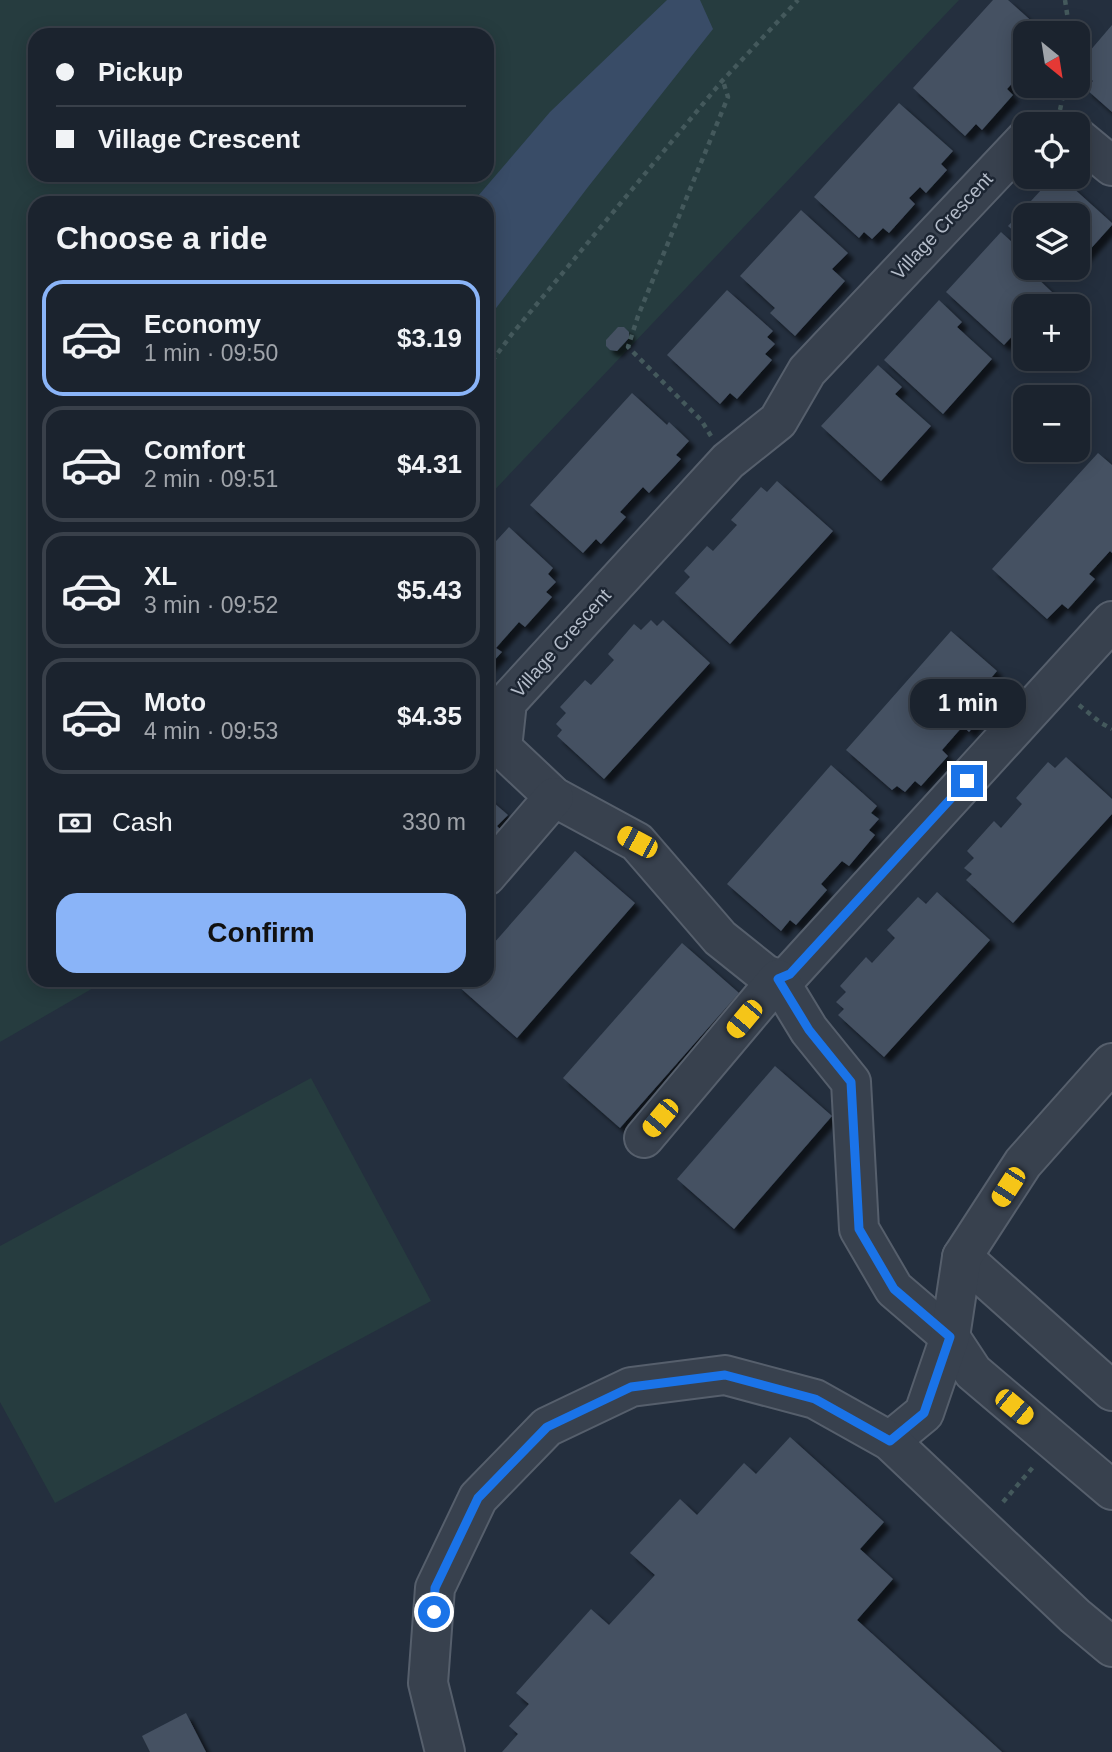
<!DOCTYPE html>
<meta charset="utf-8">
<style>
body{margin:0;font-family:Arial,sans-serif;background:#282f3a;color:#f1f3f6;height:100vh;display:flex;flex-direction:column;font-size:26px;white-space:nowrap}
*{box-sizing:border-box;margin:0}
p{font-size:23px;color:#a0a4aa}
.icon{flex:none;width:38px;height:38px;fill:none;stroke:currentColor;stroke-width:2;stroke-linecap:round;stroke-linejoin:round}
.map{position:relative;flex:1;overflow:hidden}
.details{position:absolute;left:28px;top:196px;width:466px;height:791px;display:flex;flex-direction:column;background:#1b232e;border-radius:21px;box-shadow:0 4px 18px #0003,0 0 0 2px #39404a}
.details>*{flex:none}
.banner{position:absolute;left:28px;top:28px;width:466px;height:154px;border-radius:21px;box-shadow:0 4px 18px #0003,0 0 0 2px #39404a;display:grid;align-content:center;height:154px;padding:0 28px;background:#1b232e}
.needle{width:46px;rotate:150deg}
.fabs{position:absolute;left:1013px;top:21px;display:grid;gap:14px}
.fabs a{display:grid;place-items:center;width:77px;height:77px;border-radius:14px;background:#1b232e;box-shadow:0 4px 18px #0003,0 0 0 2px #39404a;font-size:35px}
.end{position:absolute;width:32px;height:32px;margin:-16px;border:9px solid #1a73e8;background:#fff;box-shadow:0 0 0 4px #fff}
.from{border-radius:50%}
.bubble{position:absolute;height:49px;border-radius:21px;background:#1b232e;box-shadow:0 4px 18px #0003,0 0 0 2px #39404a;font-size:23px;font-weight:800;line-height:49px;text-align:center}
.car{position:absolute;width:21px;height:42px;margin:-21px -10px;border-radius:9px;box-shadow:0 0 5px 2px #0007;background:linear-gradient(#f5c518 24%,#345 0 40%,#f5c518 0 76%,#345 0 86%,#f5c518 0)}
.banner b{display:flex;align-items:center;gap:24px;height:66px;font-size:26px}
.banner b+b{border-top:2px solid #39404a}
.banner i{width:18px;height:18px;background:#f1f3f6}
ul{padding:0;list-style:none}
li{display:flex;align-items:center;gap:21px;height:116px;margin:0 14px 10px;padding:0 14px;border:4px solid #39404a;border-radius:21px}
li div{flex:1}
li b{display:block;font-size:26px}
li em{font-style:normal;font-weight:800}
li.on{border-color:#8ab4f8}
li>.icon{width:63px;height:63px;stroke-width:1.5}
h2{padding:0 28px;font-size:32px;line-height:84px}
.pay{display:flex;align-items:center;gap:18px;height:77px;padding:0 28px;font-size:26px}
.pay p{margin-inline-start:auto}
.button{display:flex;gap:14px;margin-top:auto;padding:14px 28px}
.button a{flex:1;height:80px;border-radius:21px;background:#8ab4f8;color:#111;font-size:28px;font-weight:800;line-height:80px;text-align:center}
.map>svg:first-child{display:block}
.green{fill:#263c3f;fill-rule:evenodd}
.water{fill:#394c67}
.building{fill:#455162;filter:url(#shadow)}
.lines{fill:none;stroke-linecap:round;stroke-linejoin:round}
.minor-casing{stroke:#565f6c;stroke-width:42}
.path{stroke:#44595c;stroke-width:4.5;stroke-dasharray:5 5;stroke-linecap:butt}
.minor{stroke:#38414e;stroke-width:38}
.route{stroke:#1a73e8;stroke-width:9}
.labels{text-anchor:middle;dominant-baseline:central;stroke-width:5;stroke-linejoin:round;paint-order:stroke}
.street-label{font-size:19px;fill:#b4bcc9;stroke:#1d2633}
</style>
<div class="map">
<svg width="1112" height="1752" viewBox="0 0 1112 1752">
<defs>
<filter id="shadow"><feDropShadow dx="6" dy="6" stdDeviation="2" flood-color="#0009"/></filter>
</defs>
<rect width="100%" height="100%" fill="#242f3e"/>
<g class="green">
<path d="M0 0H959L487 498 486 203H35V980H107L0 1042ZM35 35H486V175H35Z"/>
<path d="M311 1078 431 1301 55 1503 0 1402V1246Z"/>
</g>
<path class="water" d="M667 0H700L713 29 588 187 487 320 486 203H472L550 112Z"/>
<g class="building">
<path d="M993 0H1008L1045 33H1026V84L1024 85 1017 78 1007 89 1013 95 982 130 976 124 965 136 913 88Z"/>
<path d="M1112 25V112L1086 89 1093 81 1082 71 1089 64 1083 59Z"/>
<path d="M899 103 953 151 941 164 947 170 926 193 920 187 909 198 915 204 889 233 883 228 872 239 864 232 859 238 814 197Z"/>
<path d="M1053 177H1061L1112 223V225L1078 263V215H1026V242L1008 226Z"/>
<path d="M801 210 848 253 832 269 845 281 795 336 770 313 775 308 740 276Z"/>
<path d="M1001 232 1025 254 1019 261 1052 292 1039 306H1026V321L1004 345 946 292Z"/>
<path d="M727 290 773 331 767 337 775 344 765 354 772 360 737 399 730 393 720 404 667 355Z"/>
<path d="M939 300 962 322 957 327 992 359 943 414 884 360Z"/>
<path d="M618 327H624L629 332V338L617 351 610 350 606 346V340Z"/>
<path d="M878 365 902 387 895 394 931 426 881 481 821 426Z"/>
<path d="M632 393 667 425 669 422 689 441 676 455 681 459 649 493 643 487 620 512 626 517 601 544 596 539 583 553 530 505Z"/>
<path d="M1098 453 1112 465V553L1110 551 1089 574 1095 579 1068 609 1062 604 1047 619 992 569Z"/>
<path d="M777 481 833 531 730 644 675 593 690 577 684 571 707 546 713 551 737 525 731 520 761 487 767 492Z"/>
<path d="M509 527 553 568 548 574 556 582 546 592 552 597 525 627 519 622 496 648 502 652 486 669V552Z"/>
<path d="M651 620 657 626 663 620 710 663 604 779 557 736 562 730 556 724 566 713 560 707 585 680 591 685 614 660 608 654 634 624 641 630Z"/>
<path d="M951 631 997 671 991 678 999 685 990 696 996 701 969 732 963 726 942 750 948 756 921 786 915 781 905 792 897 786 892 790 846 750Z"/>
<path d="M1066 757 1112 799V814L1013 923 966 880 972 874 964 868 974 858 967 851 994 821 1001 828 1022 804 1016 798 1048 762 1055 768Z"/>
<path d="M831 765 877 806 871 813 879 819 869 830 875 835 849 866 842 861 821 884 827 890 796 925 790 920 781 931 727 884Z"/>
<path d="M486 796 508 815 497 826 500 829 486 843Z"/>
<path d="M575 851 635 903 517 1038 457 985 462 980H486V952Z"/>
<path d="M937 892 990 940 884 1057 838 1015 844 1009 836 1002 846 992 840 986 866 957 872 963 895 938 887 930 918 897 926 904Z"/>
<path d="M682 943 739 993 620 1128 563 1078Z"/>
<path d="M775 1066 832 1116 734 1229 677 1179Z"/>
<path d="M790 1437 884 1522 860 1549 893 1579 857 1620 1002 1752H502L518 1734 509 1726 529 1704 516 1693 591 1609 609 1625 655 1575 630 1553 680 1499 697 1515 744 1463 756 1474Z"/>
<path d="M186 1713 206 1752H150L142 1736Z"/>
</g>
<g class="lines">
<g class="minor-casing">
<g id="minor">
<path d="M1078 138 1112 166"/>
<path d="M1026 139 807 371 778 421 728 461 507 702 502 748 554 797 637 842 720 938 765 974 778 979 790 974 1112 621"/>
<path d="M486 876 554 797"/>
<path d="M644 1138 778 979 809 1030 851 1082 859 1229 894 1289 950 1337 973 1372 1112 1490"/>
<path d="M962 1257 1112 1391"/>
<path d="M890 1441 924 1413 950 1337 962 1257 1023 1163 1112 1063"/>
<path d="M445 1752 428 1683 435 1588 478 1498 547 1427 631 1387 725 1375 815 1399 890 1441 1075 1616 1112 1647"/>
</g>
</g>
<g class="path">
<path d="M1065 0 1070 33"/>
<path d="M1060 110 1065 86"/>
<path d="M486 369 512 334 722 81 798 0"/>
<path d="M711 436 701 420 628 347 638 316 728 97 723 81"/>
<path d="M1079 705 1101 723 1112 729"/>
<path d="M1003 1502 1034 1466"/>
</g>
<use href="#minor" class="minor"/>
</g>
<g class="lines">
<path class="route" d="M434 1612 435 1588 478 1498 547 1427 631 1387 725 1375 815 1399 890 1441 924 1413 950 1337 894 1289 859 1229 851 1082 809 1030 778 979 790 974 967 781"/>
</g>
<g class="labels">
<g class="street-label">
<text transform="translate(942 226) rotate(-47)">Village Crescent</text>
<text transform="translate(561 643) rotate(-48)">Village Crescent</text>
</g>
</g>
</svg>
<div class="fabs">
<a><svg class="needle" viewBox="-14 -14 28 28"><path d="M0-13l5 13h-10z" fill="#e53935"/><path d="M0 13l5-13h-10z" fill="#a0a4aa"/></svg></a>
<a><svg class="icon" aria-label="locate" viewBox="0 0 24 24"><circle cx="12" cy="12" r="6"/><path d="M12 2v4M12 18v4M2 12h4M18 12h4"/></svg></a>
<a><svg class="icon" aria-label="layers" viewBox="0 0 24 24"><path d="M12 4l9 5-9 5-9-5zM3 14l9 5 9-5"/></svg></a>
<a>+</a>
<a>−</a>
</div>
<i class="end from" style="left:434px;top:1612px"></i>
<i class="end" style="left:967px;top:781px"></i>
<div class="bubble" style="left:910px;top:679px;width:116px">1 min</div>
<i class="car" style="left:637px;top:842px;rotate:298deg"></i>
<i class="car" style="left:744px;top:1019px;rotate:220deg"></i>
<i class="car" style="left:660px;top:1118px;rotate:220deg"></i>
<i class="car" style="left:1008px;top:1187px;rotate:213deg"></i>
<i class="car" style="left:1014px;top:1407px;rotate:130deg"></i>
<div class="banner">
<b><i class="from"></i>Pickup</b>
<b><i></i>Village Crescent</b>
</div>
<section class="details">
<h2>Choose a ride</h2>
<ul>
<li class="on"><svg class="icon" aria-label="car" viewBox="0 0 24 24"><path d="M5 17H2v-5l4-1 3-4h7l3 4 3 1v5h-3M9 17h6M6 11h13"/><circle cx="7" cy="17" r="2"/><circle cx="17" cy="17" r="2"/></svg><div><b>Economy</b><p>1 min · 09:50</p></div><em>$3.19</em></li>
<li><svg class="icon" aria-label="car" viewBox="0 0 24 24"><path d="M5 17H2v-5l4-1 3-4h7l3 4 3 1v5h-3M9 17h6M6 11h13"/><circle cx="7" cy="17" r="2"/><circle cx="17" cy="17" r="2"/></svg><div><b>Comfort</b><p>2 min · 09:51</p></div><em>$4.31</em></li>
<li><svg class="icon" aria-label="car" viewBox="0 0 24 24"><path d="M5 17H2v-5l4-1 3-4h7l3 4 3 1v5h-3M9 17h6M6 11h13"/><circle cx="7" cy="17" r="2"/><circle cx="17" cy="17" r="2"/></svg><div><b>XL</b><p>3 min · 09:52</p></div><em>$5.43</em></li>
<li><svg class="icon" aria-label="car" viewBox="0 0 24 24"><path d="M5 17H2v-5l4-1 3-4h7l3 4 3 1v5h-3M9 17h6M6 11h13"/><circle cx="7" cy="17" r="2"/><circle cx="17" cy="17" r="2"/></svg><div><b>Moto</b><p>4 min · 09:53</p></div><em>$4.35</em></li>
</ul>
<div class="pay"><svg class="icon" aria-label="cash" viewBox="0 0 24 24"><path d="M3 7h18v10H3z"/><circle cx="12" cy="12" r="2"/></svg>Cash<p>330 m</p></div>
<div class="button"><a>Confirm</a></div>
</section>
</div>
